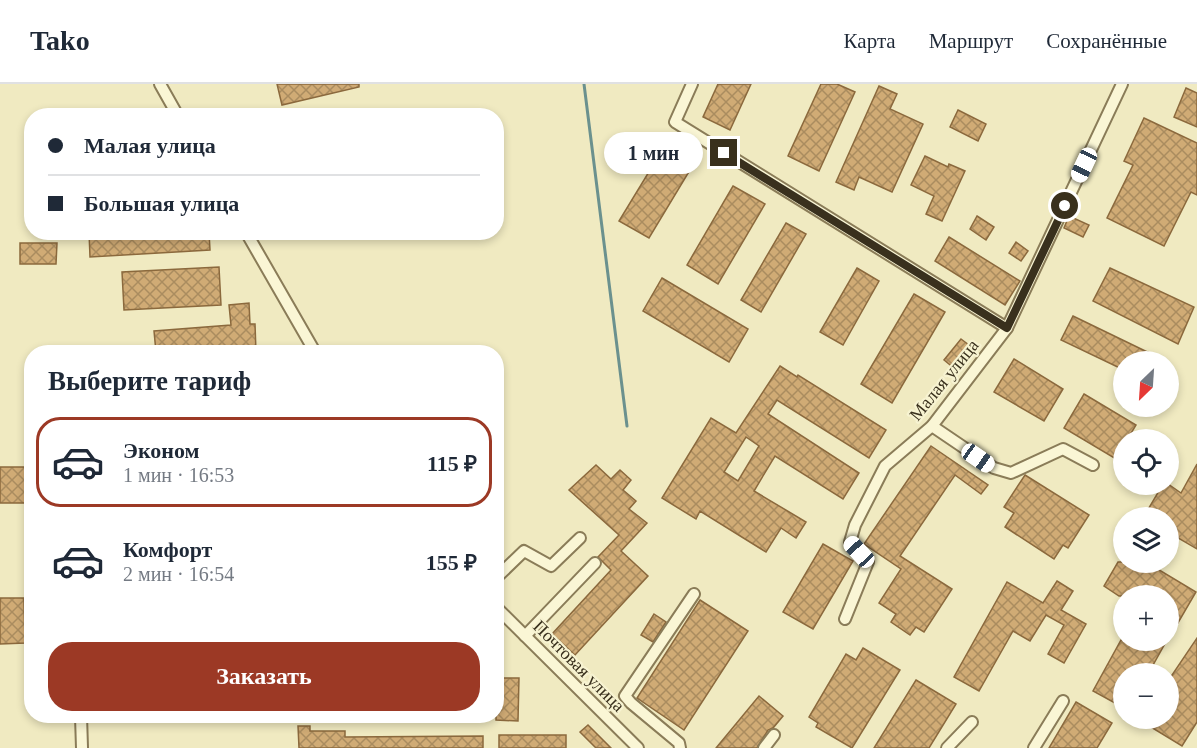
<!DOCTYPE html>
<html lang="ru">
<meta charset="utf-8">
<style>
body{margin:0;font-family:Georgia,serif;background:#f6f6f7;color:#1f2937;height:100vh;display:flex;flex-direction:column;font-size:22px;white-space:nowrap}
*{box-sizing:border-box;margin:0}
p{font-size:20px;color:#747a83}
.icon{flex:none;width:33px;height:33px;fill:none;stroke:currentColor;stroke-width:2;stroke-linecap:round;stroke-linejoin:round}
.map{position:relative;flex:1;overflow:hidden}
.panel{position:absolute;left:24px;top:261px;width:480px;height:378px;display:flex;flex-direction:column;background:#fff;border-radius:24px;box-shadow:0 3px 9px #0003}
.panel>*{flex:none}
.banner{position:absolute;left:24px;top:24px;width:480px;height:132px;border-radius:24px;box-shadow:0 3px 9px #0003;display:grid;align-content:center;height:132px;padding:0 24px;background:#fff}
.needle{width:39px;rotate:205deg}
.buttons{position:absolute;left:1113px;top:267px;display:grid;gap:12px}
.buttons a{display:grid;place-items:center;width:66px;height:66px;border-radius:50%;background:#fff;box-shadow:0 3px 9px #0003;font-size:30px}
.end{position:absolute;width:27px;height:27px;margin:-14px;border:8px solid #39301d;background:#fff;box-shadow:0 0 0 3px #fff}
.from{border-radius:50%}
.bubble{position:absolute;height:42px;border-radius:21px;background:#fff;box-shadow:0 3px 9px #0003;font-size:20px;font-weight:700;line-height:42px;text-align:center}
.car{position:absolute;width:18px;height:36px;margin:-18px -9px;border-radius:8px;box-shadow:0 0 4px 2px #0007;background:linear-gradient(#fff 24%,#345 0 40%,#fff 0 76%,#345 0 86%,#fff 0)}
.banner b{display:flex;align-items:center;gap:21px;height:57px;font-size:22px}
.banner b+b{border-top:2px solid #e0e1e3}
.banner i{width:15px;height:15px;background:#1f2937}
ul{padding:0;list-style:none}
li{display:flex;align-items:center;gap:18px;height:90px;margin:0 12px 9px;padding:0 12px;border:3px solid transparent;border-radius:24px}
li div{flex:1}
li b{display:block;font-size:22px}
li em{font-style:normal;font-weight:700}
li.on{border-color:#9c3925}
li>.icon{width:54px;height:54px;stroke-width:1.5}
h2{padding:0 24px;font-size:27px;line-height:72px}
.button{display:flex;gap:12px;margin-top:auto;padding:12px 24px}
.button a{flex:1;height:69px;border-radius:24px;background:#9c3925;color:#fff;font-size:24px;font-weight:700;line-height:69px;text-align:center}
header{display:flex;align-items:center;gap:36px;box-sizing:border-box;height:84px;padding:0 30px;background:#fff;border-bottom:2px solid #e0e1e3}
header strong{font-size:28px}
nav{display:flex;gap:33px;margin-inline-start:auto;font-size:21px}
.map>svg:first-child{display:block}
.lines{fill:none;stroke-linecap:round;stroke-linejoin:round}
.stream{stroke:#6b918e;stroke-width:3}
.building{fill:url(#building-cross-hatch);stroke:#8b693d;stroke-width:1.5;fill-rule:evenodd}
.minor-casing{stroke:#8a7c58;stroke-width:14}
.minor{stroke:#faf6d5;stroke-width:10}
.route{stroke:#39301d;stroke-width:8}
.labels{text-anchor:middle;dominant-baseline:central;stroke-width:4.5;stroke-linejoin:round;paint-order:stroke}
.street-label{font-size:18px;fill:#39301d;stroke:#f7f3d1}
</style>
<header>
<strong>Tako</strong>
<nav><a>Карта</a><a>Маршрут</a><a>Сохранённые</a></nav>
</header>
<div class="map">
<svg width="1197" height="664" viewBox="0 0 1197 664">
<defs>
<pattern id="building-cross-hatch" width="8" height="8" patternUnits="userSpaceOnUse" patternTransform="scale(1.5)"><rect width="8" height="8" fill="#d0ab75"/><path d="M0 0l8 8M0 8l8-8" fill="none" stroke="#aa8c5f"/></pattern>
</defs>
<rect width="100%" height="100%" fill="#f0eac1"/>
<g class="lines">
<path class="stream" d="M584 0 627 342"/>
</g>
<g class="building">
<path d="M277 0H359V3L282 21Z"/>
<path d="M718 0H751L730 46 703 33Z"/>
<path d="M821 0H837L855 8 819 87 788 72Z"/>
<path d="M879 2 897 10 890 25 923 40 892 108 859 93 854 106 836 98Z"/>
<path d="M1186 4 1197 9V43L1174 33Z"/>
<path d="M958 26 986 40 978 57 950 43Z"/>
<path d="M1144 34 1197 59V111L1191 108 1164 162 1107 134 1133 81 1124 77Z"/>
<path d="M664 63 693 81 649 154 619 137Z"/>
<path d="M925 72 948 83 949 80 965 87 942 137 926 130 934 112 911 101Z"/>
<path d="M733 102 765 120 718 200 687 181Z"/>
<path d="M977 132 994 143 986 156 970 145Z"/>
<path d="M1069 132 1089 141 1083 153 1064 144Z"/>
<path d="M786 139 806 150 761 228 741 216Z"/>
<path d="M89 148H209L210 166 90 173Z"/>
<path d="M949 153 1020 197 1005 221 935 177Z"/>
<path d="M1016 158 1028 167 1021 177 1009 169Z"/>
<path d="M20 159H57L56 180H20Z"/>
<path d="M219 183 221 221 124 226 122 188Z"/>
<path d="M857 184 879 197 843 261 820 248Z"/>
<path d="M1110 184 1194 223 1178 260 1093 217Z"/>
<path d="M662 194 748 245 729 278 643 227Z"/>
<path d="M914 210 945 228 892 319 861 300Z"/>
<path d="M249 219 250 240H255L256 268H156L154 247 231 241 229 221Z"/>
<path d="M1073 232 1168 278H1124V286L1061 256Z"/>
<path d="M961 255 973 264 955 285 944 276Z"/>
<path d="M1014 275 1063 305 1044 337 994 308Z"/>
<path d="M780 282 797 293 798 291 886 346 869 374 777 316 768 330 859 389 843 415 775 372 754 407 806 438 796 454 781 444 766 468 700 427 696 435 662 414 711 334 736 349ZM746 353 759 362 738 397 724 388Z"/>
<path d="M1084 310 1136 341 1127 356H1124V362L1116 375 1064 344Z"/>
<path d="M931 362 988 401 981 410 955 391 900 472 952 505 924 548 916 543 910 551 891 538 896 530 879 519 901 485 864 460Z"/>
<path d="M1197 380V465L1168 448V434H1143L1163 400H1168L1181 409Z"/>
<path d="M596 381 611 395 620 386 631 396 623 406 636 417 629 425 647 439 621 467 648 492 575 571 552 550 611 486 598 473 619 451 569 406Z"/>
<rect x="0" y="383" width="32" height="36"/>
<path d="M1025 391 1089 431 1068 464 1063 461 1054 475 1005 443 1014 429 1004 423Z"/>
<path d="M823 460 853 477 813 545 783 528Z"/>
<path d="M1118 478H1146L1196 508 1175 544 1168 540V512H1119L1104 502Z"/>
<path d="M1057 497 1073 507 1061 526 1086 540 1064 579 1048 570 1064 541 1046 531 1030 557 1013 547 979 607 954 593 1007 498 1043 519Z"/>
<path d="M0 514H24L25 559 0 560Z"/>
<path d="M700 516 748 547 684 646 637 614Z"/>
<path d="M654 530 666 538 653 558 641 551Z"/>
<path d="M1197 554V638L1182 662 1136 634H1168V597Z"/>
<path d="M1121 556H1167L1148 590H1124V624L1093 607Z"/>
<path d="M863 564 900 586 852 664 816 643 818 639 809 633 846 570 856 576Z"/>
<path d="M496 594H519L518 637 496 636Z"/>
<path d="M916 596 956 620 929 664H874Z"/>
<path d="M759 612 783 632 773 644 768 646 757 664H716Z"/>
<path d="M1076 618 1112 639 1097 664H1049Z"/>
<path d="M588 641 611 664H596L580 648Z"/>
<path d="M298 642H310V647H345V653L483 652V664H299Z"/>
<rect x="499" y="651" width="67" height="13"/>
</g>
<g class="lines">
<g class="minor-casing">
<g id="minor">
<path d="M160 0 178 32"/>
<path d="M692 0 675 38 1007 244"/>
<path d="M246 148 315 268"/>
<path d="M932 342 994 384 1011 389 1063 365 1093 381"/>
<path d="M496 494 524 467 551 482 580 454"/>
<path d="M496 523 638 664"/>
<path d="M845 535 868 478 850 458 855 441 885 382 932 342 1007 244 1122 0"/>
<path d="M525 552 595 479"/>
<path d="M81 632 82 664"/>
<path d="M680 664 679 659 631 619 625 612 694 510"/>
<path d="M764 664 774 651"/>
<path d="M947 664 972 638"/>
<path d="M1034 664 1063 617"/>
</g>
</g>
<use href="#minor" class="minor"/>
</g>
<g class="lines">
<path class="route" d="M724 69 1007 244 1065 122"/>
</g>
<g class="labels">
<g class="street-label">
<text transform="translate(944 296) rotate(-51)">Малая улица</text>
<text transform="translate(579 582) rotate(45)">Почтовая улица</text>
</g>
</g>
</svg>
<div class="buttons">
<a><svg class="needle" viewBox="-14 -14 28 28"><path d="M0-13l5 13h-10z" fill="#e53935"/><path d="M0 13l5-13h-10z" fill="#747a83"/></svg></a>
<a><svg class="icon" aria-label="locate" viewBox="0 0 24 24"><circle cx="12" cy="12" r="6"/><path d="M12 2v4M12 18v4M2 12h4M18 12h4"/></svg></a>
<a><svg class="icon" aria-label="layers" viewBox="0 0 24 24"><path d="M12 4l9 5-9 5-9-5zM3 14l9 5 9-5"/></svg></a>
<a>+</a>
<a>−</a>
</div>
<i class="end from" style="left:1065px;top:122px"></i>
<i class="end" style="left:724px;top:69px"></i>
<div class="bubble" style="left:604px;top:48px;width:99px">1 мин</div>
<i class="car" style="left:1084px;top:81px;rotate:205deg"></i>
<i class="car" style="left:978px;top:374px;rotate:125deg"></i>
<i class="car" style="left:859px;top:468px;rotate:317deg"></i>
<div class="banner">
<b><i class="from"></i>Малая улица</b>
<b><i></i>Большая улица</b>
</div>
<section class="panel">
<h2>Выберите тариф</h2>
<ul>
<li class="on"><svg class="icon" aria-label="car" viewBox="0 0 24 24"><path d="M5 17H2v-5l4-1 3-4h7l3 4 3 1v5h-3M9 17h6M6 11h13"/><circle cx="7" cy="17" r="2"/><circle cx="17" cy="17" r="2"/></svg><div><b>Эконом</b><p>1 мин · 16:53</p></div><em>115 ₽</em></li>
<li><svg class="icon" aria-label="car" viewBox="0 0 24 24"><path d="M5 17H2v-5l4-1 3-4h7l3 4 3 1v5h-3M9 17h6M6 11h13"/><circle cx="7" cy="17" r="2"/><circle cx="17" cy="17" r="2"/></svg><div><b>Комфорт</b><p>2 мин · 16:54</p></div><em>155 ₽</em></li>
</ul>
<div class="button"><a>Заказать</a></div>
</section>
</div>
